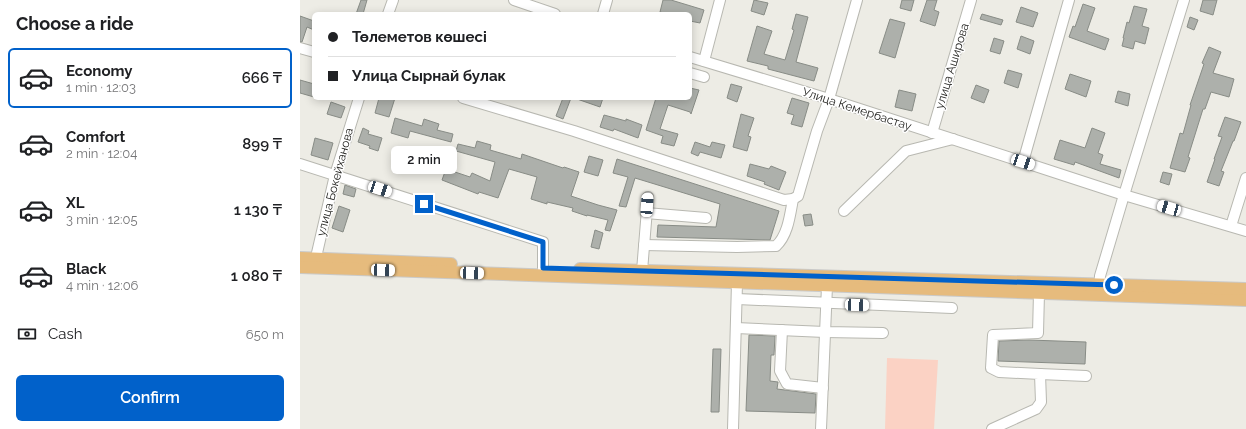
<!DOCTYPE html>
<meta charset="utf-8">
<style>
body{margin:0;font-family:Raleway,sans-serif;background:#f2f2f2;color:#202124;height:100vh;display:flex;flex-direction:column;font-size:15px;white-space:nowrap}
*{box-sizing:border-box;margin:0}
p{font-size:13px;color:#757577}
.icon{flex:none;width:22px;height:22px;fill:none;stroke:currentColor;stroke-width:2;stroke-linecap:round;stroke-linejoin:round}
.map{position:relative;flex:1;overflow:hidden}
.side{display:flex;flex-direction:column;background:#fff;width:300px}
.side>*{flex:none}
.hud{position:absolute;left:12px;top:12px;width:380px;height:88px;border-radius:6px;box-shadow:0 2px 10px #0003;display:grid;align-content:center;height:88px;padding:0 16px;background:#fff}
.end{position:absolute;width:18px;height:18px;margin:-9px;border:5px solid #0161ca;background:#fff;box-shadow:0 0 0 2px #fff}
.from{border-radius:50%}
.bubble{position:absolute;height:28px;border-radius:6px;background:#fff;box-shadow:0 2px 10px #0003;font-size:13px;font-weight:600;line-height:28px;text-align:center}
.car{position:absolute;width:12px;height:24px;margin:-12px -6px;border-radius:5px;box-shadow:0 0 3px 1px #0007;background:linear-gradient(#fff 24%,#345 0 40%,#fff 0 76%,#345 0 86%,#fff 0)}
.hud b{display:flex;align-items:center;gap:14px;height:38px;font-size:15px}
.hud b+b{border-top:1px solid #e0e0e0}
.hud i{width:10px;height:10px;background:#202124}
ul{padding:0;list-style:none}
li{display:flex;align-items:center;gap:12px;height:60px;margin:0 8px 6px;padding:0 8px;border:2px solid transparent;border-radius:6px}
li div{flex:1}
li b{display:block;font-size:15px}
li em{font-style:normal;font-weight:600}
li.on{border-color:#0161ca}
li>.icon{width:36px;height:36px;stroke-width:1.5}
h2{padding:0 16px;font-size:18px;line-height:48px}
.pay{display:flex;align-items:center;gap:10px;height:44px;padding:0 16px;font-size:15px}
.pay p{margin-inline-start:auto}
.primary-button{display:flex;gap:8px;margin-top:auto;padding:8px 16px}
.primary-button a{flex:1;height:46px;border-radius:6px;background:#0161ca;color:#fff;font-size:16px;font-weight:600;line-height:46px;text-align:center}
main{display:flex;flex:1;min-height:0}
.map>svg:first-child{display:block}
.green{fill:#fbd2c4}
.building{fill:#adb0ab;stroke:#888c86}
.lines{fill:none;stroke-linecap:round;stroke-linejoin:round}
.minor-casing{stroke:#b8b8b1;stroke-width:12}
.major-casing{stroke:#cacac9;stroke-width:14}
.minor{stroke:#fff;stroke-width:10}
.major{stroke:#e6bb7d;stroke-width:12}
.route{stroke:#0161ca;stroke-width:5}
.labels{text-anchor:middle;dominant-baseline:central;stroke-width:3;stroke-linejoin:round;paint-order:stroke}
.street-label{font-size:12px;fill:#21211e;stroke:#fff}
</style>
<main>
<section class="side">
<h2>Choose a ride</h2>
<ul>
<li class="on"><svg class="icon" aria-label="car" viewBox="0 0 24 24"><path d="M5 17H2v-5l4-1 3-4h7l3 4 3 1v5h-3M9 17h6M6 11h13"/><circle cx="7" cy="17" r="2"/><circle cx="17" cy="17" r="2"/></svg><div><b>Economy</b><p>1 min · 12:03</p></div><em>666 ₸</em></li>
<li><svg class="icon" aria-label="car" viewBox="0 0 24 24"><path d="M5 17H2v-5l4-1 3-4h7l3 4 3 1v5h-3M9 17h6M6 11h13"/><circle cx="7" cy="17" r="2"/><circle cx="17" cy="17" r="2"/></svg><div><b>Comfort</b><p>2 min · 12:04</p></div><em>899 ₸</em></li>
<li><svg class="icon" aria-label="car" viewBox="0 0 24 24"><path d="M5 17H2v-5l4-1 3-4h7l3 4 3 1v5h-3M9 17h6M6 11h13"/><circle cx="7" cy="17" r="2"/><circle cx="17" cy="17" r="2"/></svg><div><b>XL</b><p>3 min · 12:05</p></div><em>1 130 ₸</em></li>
<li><svg class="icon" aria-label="car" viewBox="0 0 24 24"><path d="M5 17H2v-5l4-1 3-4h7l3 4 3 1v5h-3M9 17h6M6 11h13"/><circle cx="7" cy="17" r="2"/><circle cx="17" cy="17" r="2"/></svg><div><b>Black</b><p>4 min · 12:06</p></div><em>1 080 ₸</em></li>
</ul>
<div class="pay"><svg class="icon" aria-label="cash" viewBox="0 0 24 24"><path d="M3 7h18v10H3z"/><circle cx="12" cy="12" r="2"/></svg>Cash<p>650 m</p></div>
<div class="primary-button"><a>Confirm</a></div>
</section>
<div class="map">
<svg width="946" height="429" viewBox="0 0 946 429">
<rect width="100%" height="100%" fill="#edece5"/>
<path class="green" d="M587 358 638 360 634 429H585Z"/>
<g class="building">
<path d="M61 0H67L63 14H56Z"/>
<path d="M363 0H371L404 10 400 23 390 21V14H368L360 12Z"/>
<path d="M454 0 468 3 464 15 451 11Z"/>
<path d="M602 0H614L611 11 600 8Z"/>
<path d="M627 0H637L634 10 639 12 635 26 620 21Z"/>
<path d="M903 0H917L913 15 900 11Z"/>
<path d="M783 4 795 8 787 31 809 39 805 50 769 37 773 26 775 27Z"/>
<path d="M834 6 847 9 842 26 849 28 845 44 835 41 833 49 822 46 824 38H823L827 22 829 23Z"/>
<path d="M721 7 738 13 733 27 716 22Z"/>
<path d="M496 14 508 17 496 62 518 68 514 81 468 69V66L447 61 457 26 472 31 464 54 485 60 494 30 492 29Z"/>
<path d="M682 14 703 20 701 25 680 19Z"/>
<path d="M0 16 14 21V30L7 27 2 42H0Z"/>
<path d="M890 17 898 20 894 30 887 27Z"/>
<path d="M590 19 605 23 595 58 579 53Z"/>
<path d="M721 36 734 41 730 54 717 49Z"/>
<path d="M694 38 704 41 700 54 690 51Z"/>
<path d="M909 47 921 52 913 73 934 79 929 97 911 92 905 109H903L888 157 890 158 885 172 870 168 880 133 883 134 891 105H890L904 64 902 63Z"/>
<path d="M708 70 722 74 718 88 704 83Z"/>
<path d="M770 74 791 81 786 97 765 89Z"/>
<path d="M0 80 14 84V97L0 93Z"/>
<path d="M431 84 442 87 437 102 427 98Z"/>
<path d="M676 85 689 90 684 103 671 98Z"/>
<path d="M390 88 399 90 391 114 390 112 368 105 360 129 378 134 374 146 361 143 363 136 346 130 356 98H390Z"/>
<path d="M599 90 616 94 612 111 595 107Z"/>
<path d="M818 91 830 94 828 106 815 102Z"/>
<path d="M79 98H95L89 117 75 113Z"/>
<path d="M263 98H271L263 119 256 116Z"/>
<path d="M278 98H303L300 107 277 99Z"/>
<path d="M492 98 509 103 502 127 491 124 494 115 487 113Z"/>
<path d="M31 102 45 107 41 118 27 114Z"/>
<path d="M441 114 454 118 448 136 451 137 447 151 433 147Z"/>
<path d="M304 115 326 121V119L342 125 338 138 314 129 313 131 300 127Z"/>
<path d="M925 117 941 122 934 141H933L921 171 924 172 919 186 907 182 915 159H914L922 137 918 136Z"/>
<path d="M95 118 122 126 124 119 139 124 137 130 153 134 151 142 110 131 108 138 91 133Z"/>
<path d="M63 128 69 131 68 134 82 138 78 151 69 148 70 146 58 142Z"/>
<path d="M792 128 805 133 798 153 803 155 800 164 821 170 819 178 775 162 774 165 754 159 760 140 785 148Z"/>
<path d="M15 138 33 143 28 160 11 155Z"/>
<path d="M177 141 191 145 190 150 221 159 222 154 263 168 264 167 279 172 271 196 298 205 317 210 310 231 305 230 308 220 287 215V216L272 211 273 208 247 202V204L231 199 237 177 209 169 198 198 179 192 178 194 142 180 146 169 170 177 172 173 190 181 195 162 156 151 158 144 175 148Z"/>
<path d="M395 142 410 147 412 142 425 145 421 158 400 152 398 156 391 153Z"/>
<path d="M109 151 127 156 128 152 145 158 140 172 121 165 120 169 106 165Z"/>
<path d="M289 156 303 160 298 176 284 172Z"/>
<path d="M317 159 479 211 470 240 357 237 358 225 416 227 420 204 335 178 326 207 319 206 328 177 313 173Z"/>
<path d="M450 164 469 169 471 166 486 172 479 190 464 184 465 182 447 176Z"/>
<path d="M863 172 872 174 869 185 860 182Z"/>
<path d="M45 185 56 189 54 197 43 194Z"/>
<path d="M39 206 50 210 43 232 32 228Z"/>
<path d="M511 214 513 225 505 226 503 215Z"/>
<path d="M295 230 303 233 299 249 291 247Z"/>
<path d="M449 335 475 336 474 355H471L470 381 478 382 477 389 516 394 515 413 446 411Z"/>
<path d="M729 340 786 342 785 364 698 361 699 341Z"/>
<path d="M413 349H421L419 412H411Z"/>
</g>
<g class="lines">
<g class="minor-casing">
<g id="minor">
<path d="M214 0 255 14"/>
<path d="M769 0 723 162 824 195 946 231"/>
<path d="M88 14 93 0"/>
<path d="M303 14 307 0"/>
<path d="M0 48 14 52"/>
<path d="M390 57 529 99 723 162"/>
<path d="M404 61 420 0"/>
<path d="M390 73 404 77"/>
<path d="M163 98 274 131 484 200 493 199 498 196 517 131 529 99 557 0"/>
<path d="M632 133 671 0"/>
<path d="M0 164 243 242V268"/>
<path d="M544 211 606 151 653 139"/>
<path d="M346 213 406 218"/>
<path d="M931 226 946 178"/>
<path d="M344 245 437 247 476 246C488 235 490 215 493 199"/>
<path d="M14 266 35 175 59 98"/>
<path d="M342 271 348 197"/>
<path d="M799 291 800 276 824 195 884 0"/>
<path d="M437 299 652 308"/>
<path d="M436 328 525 332 583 333"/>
<path d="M482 330 480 371 487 384 523 388"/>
<path d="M740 374 786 376"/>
<path d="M433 429 437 283"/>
<path d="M521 429 527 286"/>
<path d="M692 429 736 409 741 402 740 374 699 372 691 368 693 335 738 333 739 293"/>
</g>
</g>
<g class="major-casing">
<g id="major">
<path d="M0 258 151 264"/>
<path d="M0 267 946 300"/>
<path d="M280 269 946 289"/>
</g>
</g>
<use href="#minor" class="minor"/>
<use href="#major" class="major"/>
</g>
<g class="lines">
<path class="route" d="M124 204 243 242V268L814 285"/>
</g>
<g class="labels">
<g class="street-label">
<text transform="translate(652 66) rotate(-73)">улица Аширова</text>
<text transform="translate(557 109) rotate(18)">Улица Кемербастау</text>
<text transform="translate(35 182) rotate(-75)">улица Бокейханова</text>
</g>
</g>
</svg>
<i class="end from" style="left:814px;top:285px"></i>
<i class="end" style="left:124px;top:204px"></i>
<div class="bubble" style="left:91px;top:146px;width:66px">2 min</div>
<i class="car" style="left:723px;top:162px;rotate:108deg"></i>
<i class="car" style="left:80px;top:189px;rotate:108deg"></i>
<i class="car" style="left:347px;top:205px;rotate:4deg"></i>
<i class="car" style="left:869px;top:208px;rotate:286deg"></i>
<i class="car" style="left:83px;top:270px;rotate:92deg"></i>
<i class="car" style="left:172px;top:273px;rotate:92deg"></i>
<i class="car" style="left:557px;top:305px;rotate:92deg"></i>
<div class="hud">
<b><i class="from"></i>Төлеметов көшесі</b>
<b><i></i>Улица Сырнай булак</b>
</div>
</div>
</main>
